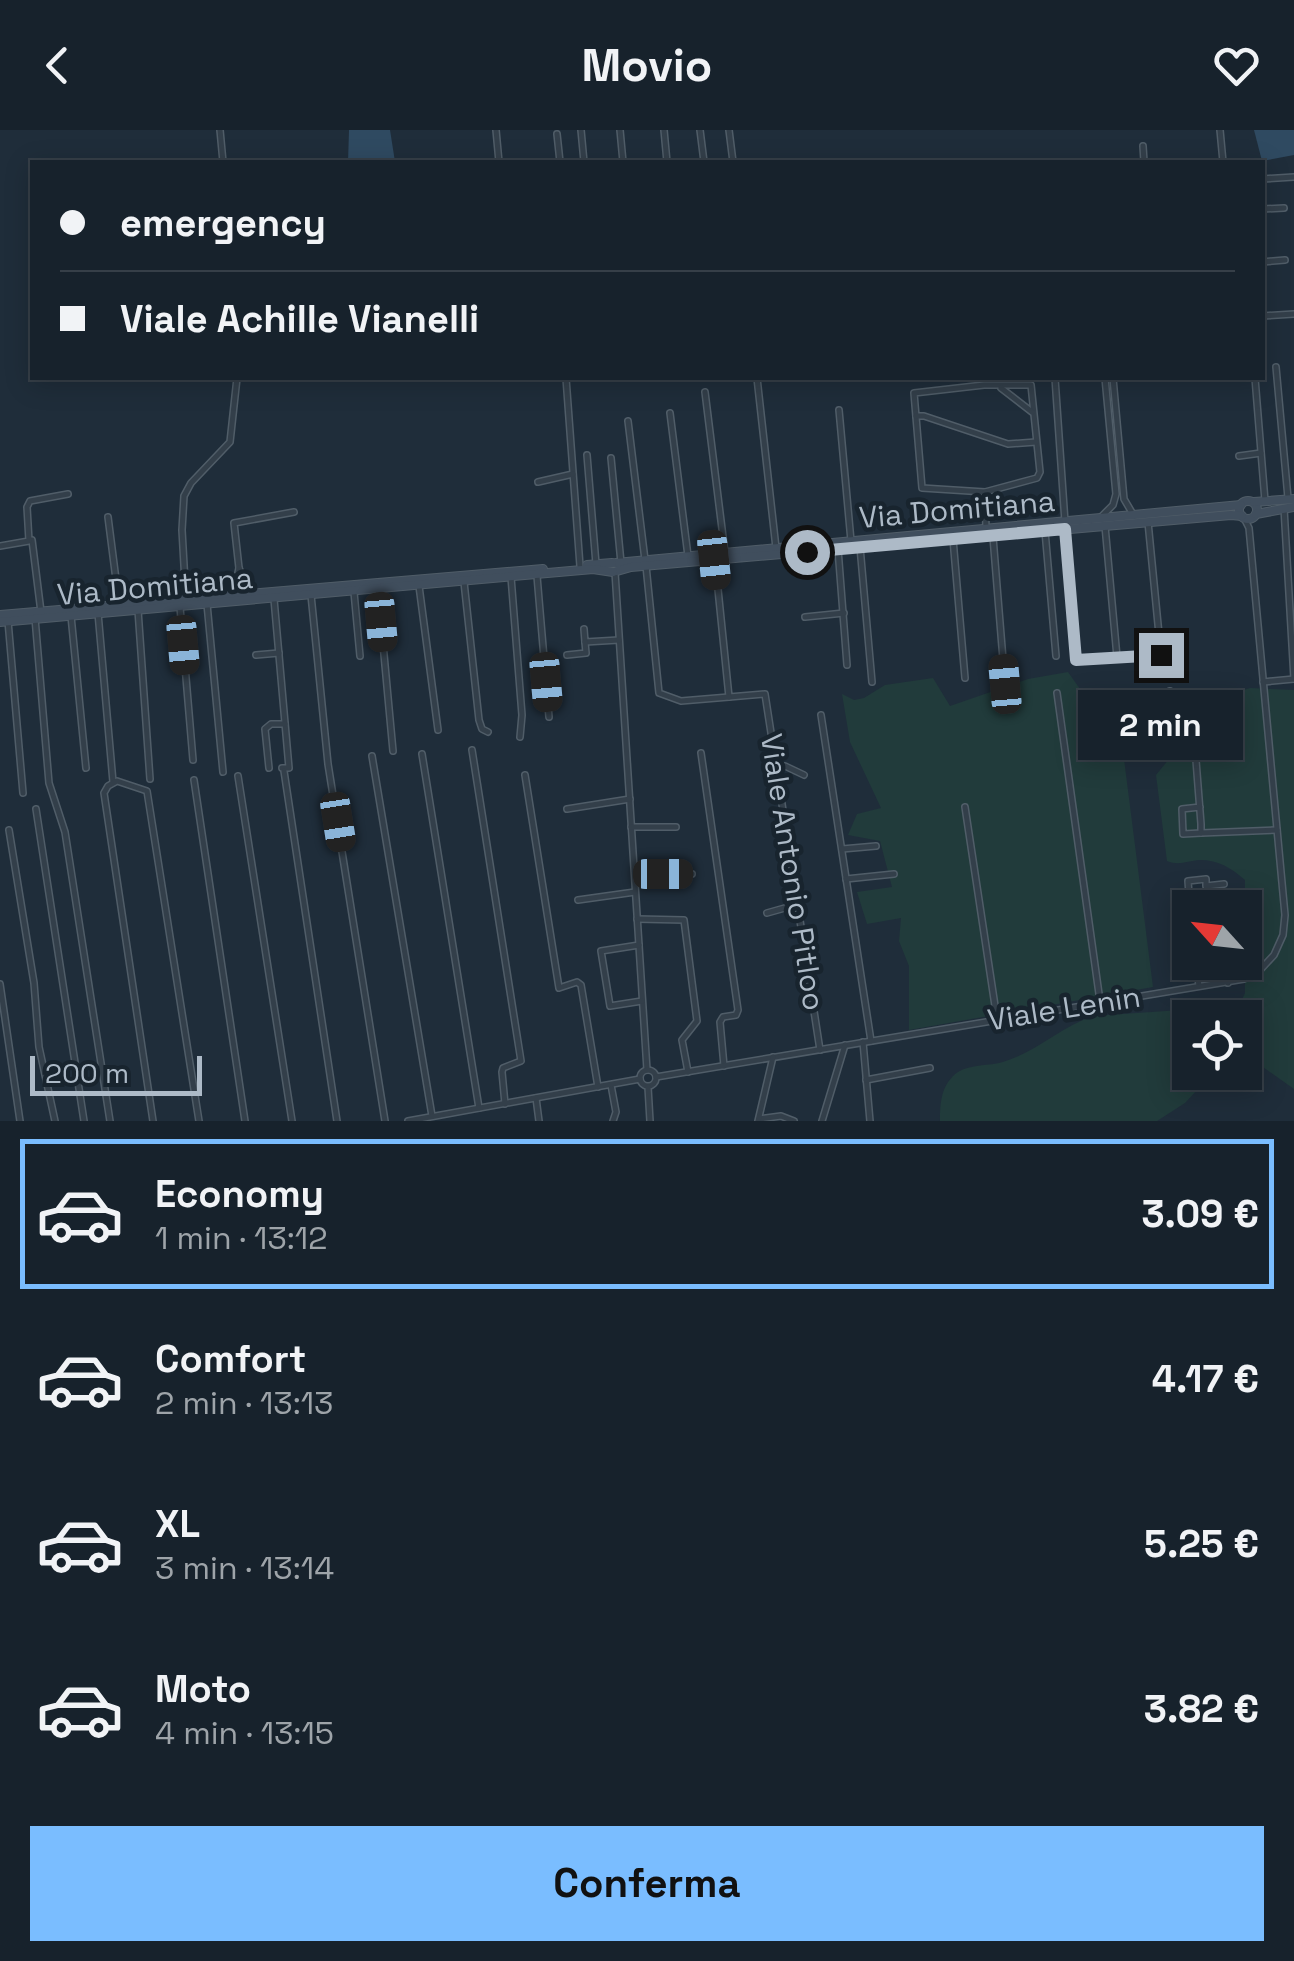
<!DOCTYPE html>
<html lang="it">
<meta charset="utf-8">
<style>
body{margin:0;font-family:"Space Grotesk",sans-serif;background:#202a34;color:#f1f3f6;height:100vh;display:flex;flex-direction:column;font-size:38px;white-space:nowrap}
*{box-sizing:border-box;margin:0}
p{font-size:32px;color:#9ea4a9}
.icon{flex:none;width:55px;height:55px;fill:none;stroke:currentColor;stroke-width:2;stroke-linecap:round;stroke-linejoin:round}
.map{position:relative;height:991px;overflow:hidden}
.details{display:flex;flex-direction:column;background:#17222c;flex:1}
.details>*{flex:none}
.guide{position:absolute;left:30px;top:30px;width:1235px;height:220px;border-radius:0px;box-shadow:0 5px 25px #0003,0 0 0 2px #363f48;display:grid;align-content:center;height:220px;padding:0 30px;background:#17222c}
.needle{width:65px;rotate:297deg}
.tools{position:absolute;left:1172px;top:760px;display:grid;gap:20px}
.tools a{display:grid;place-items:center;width:90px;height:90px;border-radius:0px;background:#17222c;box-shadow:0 5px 25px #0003,0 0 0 2px #363f48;font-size:50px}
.scale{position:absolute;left:30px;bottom:25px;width:172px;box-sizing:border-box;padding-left:10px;border:5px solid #adbac7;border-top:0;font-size:28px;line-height:35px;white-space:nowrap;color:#adbac7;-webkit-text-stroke:8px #18242e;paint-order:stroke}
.end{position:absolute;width:45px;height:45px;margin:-22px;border:12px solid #adbac7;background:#111;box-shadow:0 0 0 5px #111}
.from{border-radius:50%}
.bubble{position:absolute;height:70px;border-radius:0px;background:#17222c;box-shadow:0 5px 25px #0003,0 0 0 2px #363f48;font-size:32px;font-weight:600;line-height:70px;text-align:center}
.car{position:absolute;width:30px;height:60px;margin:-30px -15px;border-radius:12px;box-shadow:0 0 8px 2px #0007;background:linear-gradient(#222 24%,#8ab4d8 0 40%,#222 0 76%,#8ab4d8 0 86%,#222 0)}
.guide b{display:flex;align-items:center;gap:35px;height:95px;font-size:38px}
.guide b+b{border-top:2px solid #363f48}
.guide i{width:25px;height:25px;background:#f1f3f6}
ul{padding:18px 0 0;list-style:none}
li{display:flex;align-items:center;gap:30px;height:150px;margin:0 20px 15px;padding:0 10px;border:5px solid transparent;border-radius:0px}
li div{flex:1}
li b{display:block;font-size:38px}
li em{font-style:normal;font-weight:600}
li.current{border-color:#7abdff}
li>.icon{width:90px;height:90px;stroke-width:1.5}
.primary-button{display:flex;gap:20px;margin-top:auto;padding:20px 30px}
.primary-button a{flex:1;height:115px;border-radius:0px;background:#7abdff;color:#111;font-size:40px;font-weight:600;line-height:115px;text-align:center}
header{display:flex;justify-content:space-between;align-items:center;height:130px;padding:0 30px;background:#17222c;font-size:45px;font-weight:600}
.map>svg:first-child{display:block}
.green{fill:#213b3b}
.water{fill:#2f4a61}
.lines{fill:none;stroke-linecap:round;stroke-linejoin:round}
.minor-casing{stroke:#505d68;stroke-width:8}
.secondary-casing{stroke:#505d68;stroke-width:10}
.minor{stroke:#333f4a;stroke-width:5}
.secondary{stroke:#404e5d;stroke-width:8}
.route{stroke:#adbac7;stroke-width:12}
.labels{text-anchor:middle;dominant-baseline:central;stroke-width:9;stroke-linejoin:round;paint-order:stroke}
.street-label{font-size:30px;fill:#adbac7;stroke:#18242e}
</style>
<header><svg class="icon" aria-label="back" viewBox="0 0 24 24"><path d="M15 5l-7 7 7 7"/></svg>Movio<svg class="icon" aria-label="heart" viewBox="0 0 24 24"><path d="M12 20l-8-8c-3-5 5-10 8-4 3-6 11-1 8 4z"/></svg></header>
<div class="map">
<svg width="1294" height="991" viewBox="0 0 1294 991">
<rect width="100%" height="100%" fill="#1f2d3a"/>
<g class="green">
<path d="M1068 542 1080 559 1116 566 1153 857 909 900V836L899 811 901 788 867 794 857 762 892 757 880 711 848 705 857 684 881 678 850 612 842 564 854 570 864 568 885 555 933 548 950 576 1028 549Z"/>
<path d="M1250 558 1294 560V959L1260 935 1245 936V888H1190V942L1213 943 1185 973 1157 991H940C940 973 941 954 958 942 970 934 990 936 1003 932 1036 922 1061 897 1093 886L1239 876 1245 863V750C1231 738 1219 730 1200 730 1187 731 1179 736 1167 731L1156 645 1169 629H1215L1227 623 1228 565Z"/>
</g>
<g class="water">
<path d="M349 0H390L395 32H348Z"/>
<path d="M1254 0H1294V25L1262 31Z"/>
</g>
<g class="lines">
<g class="minor-casing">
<g id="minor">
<path d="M220 0 223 32"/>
<path d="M496 0 499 32"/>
<path d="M581 0 584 32"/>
<path d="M620 0 623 32"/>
<path d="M664 0 667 32"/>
<path d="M700 0 704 32"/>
<path d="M729 0 733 32"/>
<path d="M1220 0 1223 32"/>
<path d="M557 4 560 32"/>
<path d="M1143 16 1144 32"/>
<path d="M1262 49 1294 47"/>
<path d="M1262 79 1284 78"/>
<path d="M1262 132 1285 130"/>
<path d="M1262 186 1294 184"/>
<path d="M1276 237 1288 368"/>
<path d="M566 248 580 436"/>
<path d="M757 248 776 418"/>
<path d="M1055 248 1065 392"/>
<path d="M1113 248 1124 369 1134 386"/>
<path d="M1255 248 1265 371"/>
<path d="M984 255H1031L1040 342 1037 348 985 362 922 358 914 263Z"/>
<path d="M1001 258 1032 282"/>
<path d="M705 262 725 423"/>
<path d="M839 280 851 411"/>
<path d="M670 283 688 426"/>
<path d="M916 286H924L1008 314 1036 312"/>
<path d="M628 291 645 430"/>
<path d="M587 325 596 434"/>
<path d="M1239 326 1261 323"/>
<path d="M611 328 621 433"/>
<path d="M538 352 573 344"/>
<path d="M985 362 986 399"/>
<path d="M1284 378 1294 549"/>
<path d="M108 387 119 473"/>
<path d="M1100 388 1113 375 1116 364 1105 248"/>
<path d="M1105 396 1117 527"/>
<path d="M1065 399 1077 530 1161 525 1148 392"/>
<path d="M1045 401 1056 526"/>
<path d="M993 407 1005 554"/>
<path d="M953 409 965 548"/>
<path d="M32 410 41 482"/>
<path d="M0 416 29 411 27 377 30 371 68 364"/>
<path d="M860 417 872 552"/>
<path d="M838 419 847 535"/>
<path d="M715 430 729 567 765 564 820 920"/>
<path d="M646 436 659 563 681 571 729 567"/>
<path d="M239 438 234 393 294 382"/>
<path d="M615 442 647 940"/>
<path d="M537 446 549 587"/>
<path d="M511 447 522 585 520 607"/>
<path d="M464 452 479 590 482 599 488 602"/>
<path d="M419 456 438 600"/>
<path d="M378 460 393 621"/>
<path d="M354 462 360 526"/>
<path d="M311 465 328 634 385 991"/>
<path d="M233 466 239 438 250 464"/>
<path d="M274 469 289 638H282"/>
<path d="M186 470 182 400 184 366 191 353 230 312 237 248"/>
<path d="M207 474 223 642"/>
<path d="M180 477 193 630"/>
<path d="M138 480 150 649"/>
<path d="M98 483 113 652"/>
<path d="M71 486 86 638"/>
<path d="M805 487 844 483"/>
<path d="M35 488 49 653 65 702 110 991"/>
<path d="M8 491 23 663"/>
<path d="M584 499 585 512 619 510"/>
<path d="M256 525 279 523"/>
<path d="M567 525 586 523 585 512"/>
<path d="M1263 552 1294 549"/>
<path d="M1170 561 1172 583H1192L1193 592 1201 694V703L1183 704 1182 679 1200 677"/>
<path d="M1057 563 1100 871"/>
<path d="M821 585 871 911"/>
<path d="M472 620 521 931 503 938 502 942 505 974"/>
<path d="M701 623 738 880 736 885 723 887 720 892 724 936"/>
<path d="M422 624 479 978"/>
<path d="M372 626 432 986"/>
<path d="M776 637 785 636 804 645"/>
<path d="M269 638 265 599 271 594H285"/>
<path d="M284 641 337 991"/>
<path d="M525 645 559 858 577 852 581 855 598 957"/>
<path d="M238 646 292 991"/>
<path d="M194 650 245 991"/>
<path d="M965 677 997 889"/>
<path d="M36 679 84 991"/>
<path d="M567 679 630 669"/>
<path d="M631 697H676"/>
<path d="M9 700 34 853 39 917 55 991"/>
<path d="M1201 703 1277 700"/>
<path d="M842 719 876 716"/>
<path d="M635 743 692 744"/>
<path d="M846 749 894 744"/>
<path d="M578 770 635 762"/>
<path d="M1190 778 1188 751 1206 749V756L1224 754"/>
<path d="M767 783 799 774"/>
<path d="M637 789 684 790 697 891 682 910 688 942"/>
<path d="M639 815 601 821 610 876 642 871"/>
<path d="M1196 832 1199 856"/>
<path d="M1226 832 1228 853"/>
<path d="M0 854 20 991"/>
<path d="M863 912 870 991"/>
<circle cx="648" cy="948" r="8"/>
<path d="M656 947 1244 849 1261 839 1274 825 1283 805 1285 785 1249 398 1244 388"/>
<path d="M866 950 930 938"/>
<path d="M611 955 616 982 613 991"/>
<path d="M648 957 650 991"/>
<path d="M536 968 539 991"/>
<path d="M759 989 781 986 794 991"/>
<path d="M153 991 104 663 108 656 117 651 147 661 199 991"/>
<path d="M408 991 640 949"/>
<path d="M758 991 773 927"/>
<path d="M822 991 845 915"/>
</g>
</g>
<g class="secondary-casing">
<g id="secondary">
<circle cx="1248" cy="380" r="9"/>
<path d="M1254 372 1294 369"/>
<path d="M1256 384 1294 377"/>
<path d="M616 433 1241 375"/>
<path d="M587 435 612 433"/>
<path d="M617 441 631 437 1231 385 1242 386"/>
<path d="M0 485 543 439"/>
<path d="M0 492 593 439 613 442"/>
</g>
</g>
<use href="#minor" class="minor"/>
<use href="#secondary" class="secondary"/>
</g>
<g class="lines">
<path class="route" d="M807 422 1065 399 1076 530 1161 525"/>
</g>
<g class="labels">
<g class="street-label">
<text transform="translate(957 379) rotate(-5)">Via Domitiana</text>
<text transform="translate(155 456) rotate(-5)">Via Domitiana</text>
<text transform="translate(793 742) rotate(81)">Viale Antonio Pitloo</text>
<text transform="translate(1064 878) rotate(-9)">Viale Lenin</text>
</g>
</g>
</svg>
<div class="tools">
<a><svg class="needle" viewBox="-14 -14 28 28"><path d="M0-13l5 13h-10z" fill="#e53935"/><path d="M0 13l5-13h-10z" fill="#9ea4a9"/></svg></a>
<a><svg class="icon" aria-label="locate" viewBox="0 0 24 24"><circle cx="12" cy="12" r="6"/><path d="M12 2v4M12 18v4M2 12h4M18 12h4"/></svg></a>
</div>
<div class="scale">200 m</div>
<i class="end from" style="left:807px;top:422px"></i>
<i class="end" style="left:1161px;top:525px"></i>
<div class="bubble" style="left:1078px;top:560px;width:165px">2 min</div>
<i class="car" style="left:714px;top:430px;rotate:174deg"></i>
<i class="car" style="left:381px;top:492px;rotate:175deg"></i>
<i class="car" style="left:183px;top:515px;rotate:175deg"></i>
<i class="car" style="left:546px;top:552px;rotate:175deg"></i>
<i class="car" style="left:1005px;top:554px;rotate:355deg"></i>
<i class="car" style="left:338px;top:692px;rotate:171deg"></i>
<i class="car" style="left:663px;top:744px;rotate:90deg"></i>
<div class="guide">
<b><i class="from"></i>emergency</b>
<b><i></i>Viale Achille Vianelli</b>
</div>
</div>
<section class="details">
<ul>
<li class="current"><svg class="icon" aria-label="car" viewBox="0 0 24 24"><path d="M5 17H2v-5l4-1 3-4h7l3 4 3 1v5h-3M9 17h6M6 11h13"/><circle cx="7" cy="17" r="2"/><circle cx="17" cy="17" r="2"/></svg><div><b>Economy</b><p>1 min · 13:12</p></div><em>3.09 €</em></li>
<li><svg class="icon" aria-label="car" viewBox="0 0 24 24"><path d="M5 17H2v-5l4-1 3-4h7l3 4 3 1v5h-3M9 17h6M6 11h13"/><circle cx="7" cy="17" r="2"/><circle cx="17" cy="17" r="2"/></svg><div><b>Comfort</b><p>2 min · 13:13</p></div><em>4.17 €</em></li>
<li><svg class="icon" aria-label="car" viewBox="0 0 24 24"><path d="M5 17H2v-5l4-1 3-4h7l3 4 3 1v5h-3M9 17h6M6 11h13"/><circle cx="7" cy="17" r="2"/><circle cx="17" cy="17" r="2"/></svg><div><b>XL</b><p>3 min · 13:14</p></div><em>5.25 €</em></li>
<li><svg class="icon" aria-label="car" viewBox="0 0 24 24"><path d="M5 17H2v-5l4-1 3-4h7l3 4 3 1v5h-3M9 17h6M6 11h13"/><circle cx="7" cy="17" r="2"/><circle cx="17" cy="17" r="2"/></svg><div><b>Moto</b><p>4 min · 13:15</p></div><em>3.82 €</em></li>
</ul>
<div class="primary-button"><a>Conferma</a></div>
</section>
